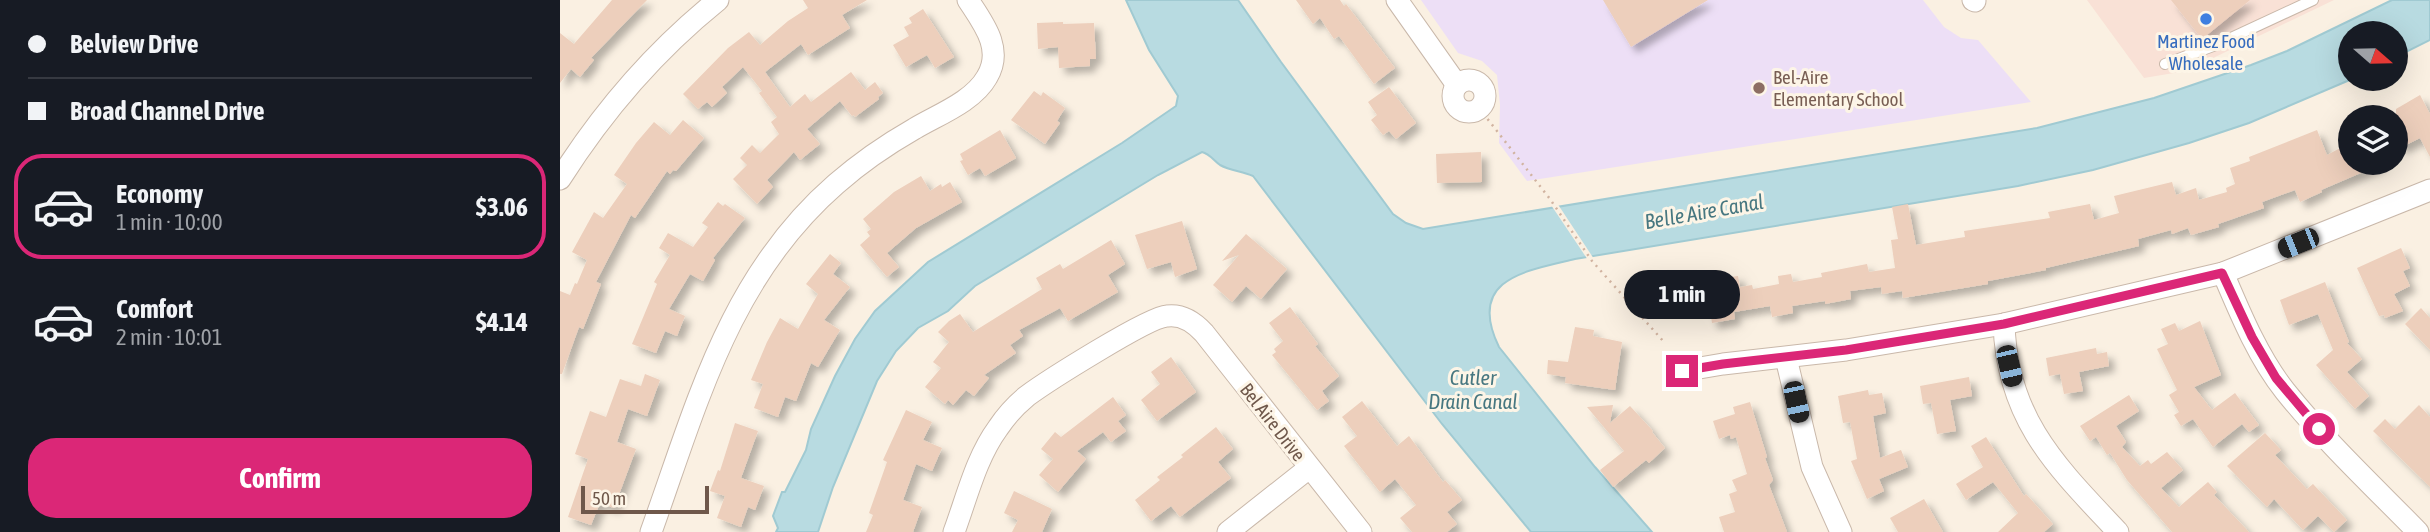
<!DOCTYPE html>
<meta charset="utf-8">
<style>
body{margin:0;font-family:"Asap Condensed",sans-serif;background:#242831;color:#f1f3f6;height:100vh;display:flex;flex-direction:column;font-size:26px;white-space:nowrap}
*{box-sizing:border-box;margin:0}
p{font-size:23px;color:#9ea1a6}
.icon{flex:none;width:38px;height:38px;fill:none;stroke:currentColor;stroke-width:2;stroke-linecap:round;stroke-linejoin:round}
.map{position:relative;flex:1;overflow:hidden}
.panel{display:flex;flex-direction:column;background:#171b24;width:560px}
.panel>*{flex:none}
.guide{display:grid;align-content:center;height:154px;padding:0 28px;background:#171b24}
.needle{width:46px;rotate:110deg}
.fabs{position:absolute;left:1778px;top:21px;display:grid;gap:14px}
.fabs a{display:grid;place-items:center;width:70px;height:70px;border-radius:50%;background:#171b24;box-shadow:0 7px 28px #0002;font-size:35px}
.scale{position:absolute;left:21px;bottom:18px;width:128px;box-sizing:border-box;padding-left:7px;border:4px solid #6f584b;border-top:0;font-size:19px;line-height:24px;white-space:nowrap;color:#6f584b;-webkit-text-stroke:5px #fdf5e7;paint-order:stroke}
.end{position:absolute;width:32px;height:32px;margin:-16px;border:9px solid #db2777;background:#fff;box-shadow:0 0 0 4px #fff}
.from{border-radius:50%}
.bubble{position:absolute;height:49px;border-radius:24px;background:#171b24;box-shadow:0 7px 28px #0002;font-size:23px;font-weight:700;line-height:49px;text-align:center}
.car{position:absolute;width:21px;height:42px;margin:-21px -10px;border-radius:9px;box-shadow:0 0 5px 2px #0007;background:linear-gradient(#222 24%,#8ab4d8 0 40%,#222 0 76%,#8ab4d8 0 86%,#222 0)}
.guide b{display:flex;align-items:center;gap:24px;height:66px;font-size:26px}
.guide b+b{border-top:2px solid #363941}
.guide i{width:18px;height:18px;background:#f1f3f6}
ul{padding:0;list-style:none}
li{display:flex;align-items:center;gap:21px;height:105px;margin:0 14px 10px;padding:0 14px;border:4px solid transparent;border-radius:28px}
li div{flex:1}
li b{display:block;font-size:26px}
li em{font-style:normal;font-weight:700}
li.selected{border-color:#db2777}
li>.icon{width:63px;height:63px;stroke-width:1.5}
.primary-button{display:flex;gap:14px;margin-top:auto;padding:14px 28px}
.primary-button a{flex:1;height:80px;border-radius:28px;background:#db2777;color:#fff;font-size:28px;font-weight:700;line-height:80px;text-align:center}
main{display:flex;flex:1;min-height:0}
.map>svg:first-child{display:block}
.commercial{fill:#f9e1d6}
.education{fill:#eddff6}
.water{fill:#b8dbe1;stroke:#a0cad2;stroke-width:2}
.pier{fill:#faf0e2}
.building{fill:#edcfbc;filter:url(#shadow)}
.lines{fill:none;stroke-linecap:round;stroke-linejoin:round}
.service-casing{stroke:#c9b8aa;stroke-width:12}
.minor-casing{stroke:#c9b8aa;stroke-width:23}
.path{stroke:#d1b3a0;stroke-width:2.5;stroke-dasharray:2 5;stroke-linecap:butt}
.service{stroke:#fff;stroke-width:10}
.minor{stroke:#fff;stroke-width:21}
.route{stroke:#db2777;stroke-width:9}
.shop-dot{fill:#3f7fe0;stroke:#fdf5e7;stroke-width:2.5}
.education-dot{fill:#8d6e63;stroke:#fdf5e7;stroke-width:2.5}
.labels{text-anchor:middle;dominant-baseline:central;stroke-width:6;stroke-linejoin:round;paint-order:stroke}
.shop-label{font-size:19px;fill:#366cbe;stroke:#fdf5e7}
.education-label{font-size:19px;fill:#785e54;stroke:#fdf5e7;text-anchor:start}
.street-label{font-size:19px;fill:#6f584b;stroke:#fdf5e7}
.water-label{font-size:21px;font-style:italic;fill:#477780;stroke:#fdf5e7}
</style>
<main>
<section class="panel">
<div class="guide">
<b><i class="from"></i>Belview Drive</b>
<b><i></i>Broad Channel Drive</b>
</div>
<ul>
<li class="selected"><svg class="icon" aria-label="car" viewBox="0 0 24 24"><path d="M5 17H2v-5l4-1 3-4h7l3 4 3 1v5h-3M9 17h6M6 11h13"/><circle cx="7" cy="17" r="2"/><circle cx="17" cy="17" r="2"/></svg><div><b>Economy</b><p>1 min · 10:00</p></div><em>$3.06</em></li>
<li><svg class="icon" aria-label="car" viewBox="0 0 24 24"><path d="M5 17H2v-5l4-1 3-4h7l3 4 3 1v5h-3M9 17h6M6 11h13"/><circle cx="7" cy="17" r="2"/><circle cx="17" cy="17" r="2"/></svg><div><b>Comfort</b><p>2 min · 10:01</p></div><em>$4.14</em></li>
</ul>
<div class="primary-button"><a>Confirm</a></div>
</section>
<div class="map">
<svg width="1870" height="532" viewBox="0 0 1870 532">
<defs>
<filter id="shadow"><feDropShadow dx="6" dy="6" stdDeviation="3.5" flood-color="#0004"/></filter>
</defs>
<rect width="100%" height="100%" fill="#faf0e2"/>
<path class="commercial" d="M1527 0H1774L1626 71 1584 78Z"/>
<path class="education" d="M861 0H1363L1384 27 1401 38 1418 40 1471 102 967 181 939 143 940 105 937 75 922 61 898 53Z"/>
<path class="water" d="M566 0H678L721 62 833 214 846 223 863 229 1477 128 1594 98 1691 65 1727 51 1832 0H1870V40L1836 57V33H1790V79H1792L1689 123 1629 143 1533 170 1458 186 1015 259C965 271 906 279 939 347L1035 467 1092 532H971L882 424 693 176C682 171 671 171 660 165 653 160 650 154 642 152L598 175 415 286 388 311 358 328 336 351 317 381 273 487 258 532H216L218 528 213 516 222 492H225L246 450 251 429 275 376 295 339 315 311 368 262 562 143 616 106 618 96 589 50Z"/>
<path class="pier" d="M997 203 1034 259 1028 260 991 205Z"/>
<g class="building">
<path d="M52 0H87L31 58 34 60 20 77 11 69 0 83V33L14 44Z"/>
<path d="M243 0H307L282 15 290 28 248 55 241 44 205 72 230 107 245 94 251 102 291 72 305 90 315 82 323 93 318 97 319 99 295 117 294 115 292 116 280 101 247 129 260 144 240 160 234 152 207 180 213 187 197 204 173 179 187 165 180 158 192 145 200 153 219 134 211 122 217 117 199 93 202 91 183 67 162 87 167 93 152 107 147 102 138 109 123 94 168 48 189 32 200 45 228 21 248 8Z"/>
<path d="M736 0H780L784 6 786 4 835 68 814 84 779 36 774 39 760 18 753 24Z"/>
<path d="M1043 0H1148L1071 47Z"/>
<path d="M1611 0H1690L1642 39Z"/>
<path d="M363 9 394 57 375 68 367 55 346 67 333 45 349 36 344 27 352 23 349 18Z"/>
<path d="M503 22V24L534 23 536 59H530V66L499 68 498 47 478 49 477 23Z"/>
<path d="M829 87 856 123 836 139 829 131 823 135 811 120 817 115 808 102Z"/>
<path d="M474 91 481 96 483 92 505 108 497 121 500 123 485 144 451 120Z"/>
<path d="M1860 95 1870 114V157L1860 138 1840 148 1836 139V109Z"/>
<path d="M123 120 144 138 116 171 113 170 110 174 107 171 75 218 71 215 36 282 41 284 23 329 19 327 2 374H0V291L10 295 15 283 17 284 27 260 12 252 34 212 43 218 67 184 54 175 76 143 94 122 110 135Z"/>
<path d="M440 130 456 158 425 176 420 168 408 175 400 161 403 160 400 154Z"/>
<path d="M1757 130 1767 155 1790 143V163H1824L1761 190 1762 192 1740 202 1735 190 1702 202 1704 208 1658 224 1659 227 1631 235 1628 228 1612 234 1611 230 1578 239 1579 246 1486 268V270L1428 281V284L1343 298 1342 291 1322 294 1321 287 1290 291 1291 299 1265 304V301L1232 306 1233 313 1212 317 1210 306 1174 312 1175 319 1152 323 1147 292 1158 290 1156 279 1178 276 1180 287 1192 285 1193 289 1219 284 1218 276 1231 274 1233 282 1262 277 1261 273 1307 264 1309 272 1335 268 1331 240 1338 239 1332 207 1348 204 1356 245 1405 237 1404 231 1490 218 1488 212 1530 204 1534 220 1559 213 1554 196 1612 182 1616 195 1636 188 1639 200 1667 192 1666 188 1675 184 1670 168 1690 161 1689 157Z"/>
<path d="M921 152 922 182 877 183 876 154Z"/>
<path d="M361 176 370 191 381 184 382 187 390 182 402 202 356 228 327 253 339 267 327 277 300 245 310 236 307 232 311 229 303 219 334 192Z"/>
<path d="M158 202 163 206 165 204 185 218 153 258 155 260 143 281 130 274 109 309 125 316 117 336 105 331 96 353 72 344 97 284 94 282 110 255 99 248 108 233 133 247 148 227 142 223Z"/>
<path d="M622 221 637 269 615 277 611 262 587 269 575 235Z"/>
<path d="M686 234 727 269 701 299 686 286 672 302 653 285 679 255 662 261Z"/>
<path d="M551 240 565 264 548 275 558 292 508 321 500 308 459 330 463 336 450 345 456 353 424 375 429 378 414 396 406 390 393 405 388 400 385 404 365 387 381 368 373 362 389 342 378 332 389 321 400 314 413 332 482 289 476 278 500 264 503 269Z"/>
<path d="M1841 248 1850 268 1843 271 1850 286 1834 294 1843 311 1825 318 1824 315 1819 316 1797 268Z"/>
<path d="M270 254 281 263 273 274 290 287 264 320 280 330 258 367 251 363 236 401 225 397 218 417 194 408 203 384 191 380 207 342 220 318 238 329 258 294 246 284Z"/>
<path d="M1765 282 1789 342 1787 343 1802 359 1787 372 1809 396 1795 409 1756 365 1773 350 1758 314 1729 325 1720 300Z"/>
<path d="M730 307 758 344 755 346 779 376 762 391 769 401 757 410 712 355 716 352 714 349 723 341 709 323Z"/>
<path d="M1861 308 1870 318V350L1845 324Z"/>
<path d="M1640 321 1661 375 1634 387 1652 410 1675 393 1699 425 1689 432 1682 424 1653 447 1633 419 1621 426 1614 415 1619 412 1609 395 1617 390 1597 349 1608 344 1601 329 1615 323 1619 331Z"/>
<path d="M1015 327 1034 330 1033 336 1062 342 1055 390 1005 383 1006 377 987 374 988 360 1008 362Z"/>
<path d="M1536 348 1537 354 1547 352 1549 366 1519 372 1523 391 1504 394 1500 374 1489 376 1486 358Z"/>
<path d="M611 357 636 392 597 421 581 400 600 384 591 372Z"/>
<path d="M85 374 100 380 87 416 68 409 57 442 76 449 54 508 40 503 31 525 8 517 28 459 15 454 30 411 46 417 60 379 81 386Z"/>
<path d="M1409 377 1412 396 1390 400 1396 431 1377 434 1371 403 1363 404 1360 386Z"/>
<path d="M1308 390 1309 395 1322 393 1326 413 1313 416 1320 458 1341 450 1348 467 1319 479 1324 491 1307 499 1291 461 1297 459 1290 422 1283 423 1278 396Z"/>
<path d="M1569 395 1579 411 1556 426 1566 442 1562 447 1580 466 1588 460 1591 464 1607 452 1623 470 1601 488 1619 507 1648 482 1657 492 1654 495 1689 532H1612L1567 480 1550 453 1547 455 1536 437 1530 441 1520 426Z"/>
<path d="M553 397 566 415 558 421 566 431 551 442 543 432 517 451 526 459 498 492 479 475 493 459 481 449 495 432 501 437Z"/>
<path d="M802 401 837 446 849 436 883 482 885 480 902 500 887 512 897 524 887 532H852L840 518 856 505 835 479 820 492 784 446 797 436 782 417Z"/>
<path d="M1190 402 1207 457 1205 458 1213 480 1209 485 1227 532H1164L1159 517 1175 512 1169 494 1177 491 1172 480 1187 474 1176 437 1171 439 1170 435 1159 439 1153 421 1175 414 1173 407Z"/>
<path d="M1053 405 1050 423 1070 406 1093 431 1092 432 1105 448 1089 463 1086 460 1053 487 1040 470 1064 451 1027 407Z"/>
<path d="M1859 405 1870 417V487L1813 431 1825 419 1835 429Z"/>
<path d="M346 410 372 422 363 440 382 448 372 471 356 464 343 500 362 507 353 532H306L313 515 309 513 327 462 323 460Z"/>
<path d="M175 423 198 431 181 478 204 486 195 510 188 507 181 527 157 518 165 496 150 491 158 470 160 471Z"/>
<path d="M656 427 673 449 658 462 671 478 620 517 611 506 591 521 575 500 600 480 597 477 623 457 621 455Z"/>
<path d="M1705 433 1721 450 1715 455 1747 489 1753 484 1787 520 1774 532 1758 516 1743 530 1714 499 1707 507 1667 466Z"/>
<path d="M1426 437 1464 496 1466 494 1493 524 1484 532H1438L1458 513 1433 482 1406 500 1396 484 1423 467 1411 446Z"/>
<path d="M454 491 492 509 482 532H452L458 520 444 513Z"/>
<path d="M1364 499 1383 532H1338L1330 518Z"/>
</g>
<g class="lines">
<g class="service-casing">
<path id="service" d="M1605 64 1656 45 1753 0"/>
</g>
<g class="minor-casing">
<g id="minor">
<path d="M837 0 897 85"/>
<path d="M1413 0 1415 1"/>
<circle cx="909" cy="96" r="16"/>
<path d="M0 179C43 111 96 50 158 0"/>
<path d="M1663 273C1680 313 1698 357 1725 391 1765 441 1813 486 1858 532"/>
<path d="M1444 324C1447 420 1497 467 1558 532"/>
<path d="M1226 358 1252 467 1281 532"/>
<path d="M1122 371 1163 364 1286 350 1444 324 1663 273 1870 190"/>
<path d="M91 532C137 404 169 277 276 184 300 163 326 145 354 129 377 115 413 102 427 77 444 49 423 23 408 0"/>
<path d="M394 532C407 497 416 458 438 428 446 416 456 405 467 396 486 382 588 317 607 316 622 314 634 322 644 333L801 532"/>
<path d="M668 532 749 468"/>
</g>
</g>
<path class="path" d="M919 108 990 199 1032 261 1104 342"/>
<use href="#service" class="service"/>
<use href="#minor" class="minor"/>
</g>
<g class="lines">
<path class="route" d="M1122 371 1163 364 1286 350 1444 324 1662 273 1692 337 1716 378 1759 429"/>
</g>
<circle class="shop-dot" cx="1646" cy="19" r="7"/>
<circle class="education-dot" cx="1199" cy="88" r="7"/>
<g class="labels">
<g class="shop-label">
<text x="1646" y="41">Martinez Food<tspan x="1646" dy="22">Wholesale</tspan></text>
</g>
<g class="education-label">
<text x="1213" y="77">Bel-Aire<tspan x="1213" dy="22">Elementary School</tspan></text>
</g>
<g class="street-label">
<text transform="translate(713 422) rotate(52)">Bel Aire Drive</text>
</g>
<g class="water-label">
<text transform="translate(1144 211) rotate(-10)">Belle Aire Canal</text>
<text x="913" y="377">Cutler<tspan x="913" dy="24">Drain Canal</tspan></text>
</g>
</g>
</svg>
<div class="fabs">
<a><svg class="needle" viewBox="-14 -14 28 28"><path d="M0-13l5 13h-10z" fill="#e53935"/><path d="M0 13l5-13h-10z" fill="#9ea1a6"/></svg></a>
<a><svg class="icon" aria-label="layers" viewBox="0 0 24 24"><path d="M12 4l9 5-9 5-9-5zM3 14l9 5 9-5"/></svg></a>
</div>
<div class="scale">50 m</div>
<i class="end from" style="left:1759px;top:429px"></i>
<i class="end" style="left:1122px;top:371px"></i>
<div class="bubble" style="left:1064px;top:270px;width:116px">1 min</div>
<i class="car" style="left:1738px;top:243px;rotate:248deg"></i>
<i class="car" style="left:1449px;top:366px;rotate:167deg"></i>
<i class="car" style="left:1236px;top:402px;rotate:168deg"></i>
</div>
</main>
